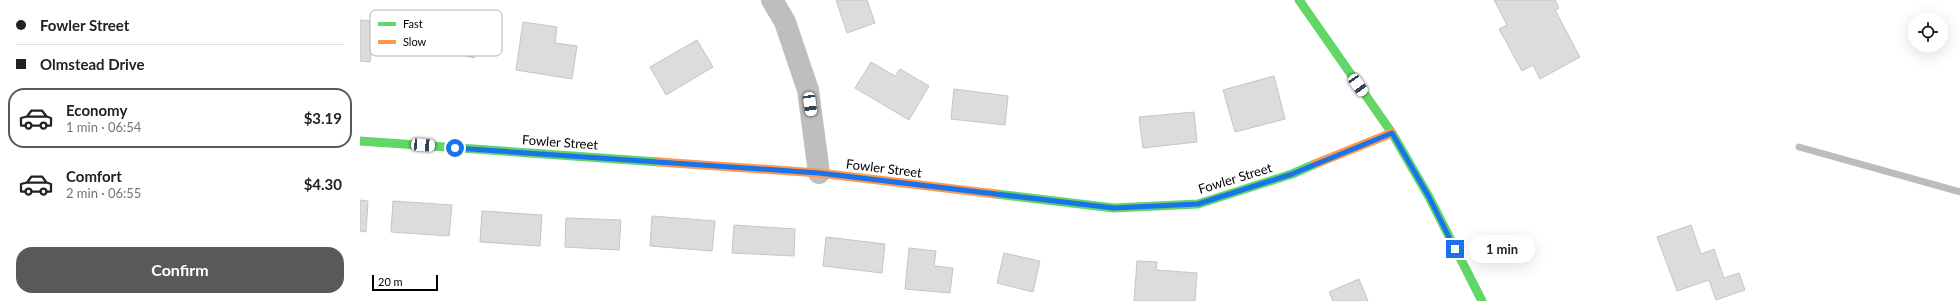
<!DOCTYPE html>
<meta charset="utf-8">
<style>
body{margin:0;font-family:Lato,sans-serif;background:#f2f2f2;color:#222;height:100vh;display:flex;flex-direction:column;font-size:15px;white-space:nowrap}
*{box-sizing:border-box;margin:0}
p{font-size:13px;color:#767676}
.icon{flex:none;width:22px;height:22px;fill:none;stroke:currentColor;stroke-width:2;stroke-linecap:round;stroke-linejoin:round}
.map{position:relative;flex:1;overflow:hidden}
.side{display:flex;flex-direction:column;background:#fff;width:360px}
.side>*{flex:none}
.hud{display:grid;align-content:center;height:88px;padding:0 16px;background:#fff}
.buttons{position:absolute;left:1548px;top:12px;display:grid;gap:8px}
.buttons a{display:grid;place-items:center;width:40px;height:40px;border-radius:50%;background:#fff;box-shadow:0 4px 16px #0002;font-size:20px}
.scale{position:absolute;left:12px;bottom:10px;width:66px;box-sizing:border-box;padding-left:4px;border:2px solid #000;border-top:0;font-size:11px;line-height:14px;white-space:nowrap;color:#000;-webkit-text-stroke:3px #fff;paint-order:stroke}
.end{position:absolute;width:18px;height:18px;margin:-9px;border:5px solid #1a73e8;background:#fff;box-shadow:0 0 0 2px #fff}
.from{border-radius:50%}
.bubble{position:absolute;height:28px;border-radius:14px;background:#fff;box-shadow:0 4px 16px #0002;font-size:13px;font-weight:700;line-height:28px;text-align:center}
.car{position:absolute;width:12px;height:24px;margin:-12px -6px;border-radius:5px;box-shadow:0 0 3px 1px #0007;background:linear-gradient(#fff 24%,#345 0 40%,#fff 0 76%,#345 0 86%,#fff 0)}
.hud b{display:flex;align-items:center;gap:14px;height:38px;font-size:15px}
.hud b+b{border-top:1px solid #e0e0e0}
.hud i{width:10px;height:10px;background:#222}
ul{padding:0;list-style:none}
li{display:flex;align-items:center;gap:12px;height:60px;margin:0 8px 6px;padding:0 8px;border:2px solid transparent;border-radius:16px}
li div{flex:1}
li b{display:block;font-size:15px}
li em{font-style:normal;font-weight:700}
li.on{border-color:#595959}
li>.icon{width:36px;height:36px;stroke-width:1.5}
.cta{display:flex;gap:8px;margin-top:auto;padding:8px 16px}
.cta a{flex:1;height:46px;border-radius:16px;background:#595959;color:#fff;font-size:16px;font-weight:700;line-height:46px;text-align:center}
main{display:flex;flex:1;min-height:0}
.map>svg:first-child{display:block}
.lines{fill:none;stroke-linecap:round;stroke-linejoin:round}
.stream{stroke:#bcbcbc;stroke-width:7}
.building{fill:#dcdcdc;stroke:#c5c5c5}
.street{stroke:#bebebe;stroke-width:22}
.fast{stroke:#63d668;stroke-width:9}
.slow{stroke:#ff974d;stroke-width:9}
.route{stroke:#1a73e8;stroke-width:5}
.labels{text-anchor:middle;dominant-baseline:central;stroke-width:3.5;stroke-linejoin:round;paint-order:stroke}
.street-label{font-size:13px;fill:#000;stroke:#fff}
.key{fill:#fff;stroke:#b2b2b2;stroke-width:1}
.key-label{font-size:11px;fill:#000}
</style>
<main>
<section class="side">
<div class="hud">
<b><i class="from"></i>Fowler Street</b>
<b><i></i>Olmstead Drive</b>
</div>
<ul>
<li class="on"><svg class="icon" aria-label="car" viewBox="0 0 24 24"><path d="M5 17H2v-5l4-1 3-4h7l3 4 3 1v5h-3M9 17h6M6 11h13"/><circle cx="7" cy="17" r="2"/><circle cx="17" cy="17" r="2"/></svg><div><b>Economy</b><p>1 min · 06:54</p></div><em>$3.19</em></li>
<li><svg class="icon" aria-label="car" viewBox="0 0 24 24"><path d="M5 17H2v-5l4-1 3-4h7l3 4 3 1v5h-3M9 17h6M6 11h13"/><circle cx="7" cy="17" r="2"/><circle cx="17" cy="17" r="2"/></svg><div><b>Comfort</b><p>2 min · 06:55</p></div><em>$4.30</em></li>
</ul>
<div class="cta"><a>Confirm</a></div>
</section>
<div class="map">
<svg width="1600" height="301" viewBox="0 0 1600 301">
<rect width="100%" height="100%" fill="#fff"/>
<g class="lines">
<path class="stream" d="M1439 147 1600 192"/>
</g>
<g class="building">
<path d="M476 0H507L515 23 487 33Z"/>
<path d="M1134 0H1195L1199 8 1195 10 1220 57 1180 79 1173 65 1162 71 1139 29 1147 25Z"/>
<path d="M66 11 122 25 114 58 58 44Z"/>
<path d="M0 20 15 21 10 62 0 61Z"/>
<path d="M163 22 197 27 195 43 217 46 212 79 156 70Z"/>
<path d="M337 40 353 67 306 95 290 67Z"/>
<path d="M511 62 535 76 540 69 569 86 549 120 495 88Z"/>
<path d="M914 76 925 119 875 132 863 90Z"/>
<path d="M594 89 648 96 645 125 591 119Z"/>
<path d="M834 112 837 142 783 148 779 117Z"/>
<path d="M0 200 8 201 6 232 0 231Z"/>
<path d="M33 201 92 205 89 236 31 232Z"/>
<path d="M122 211 182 215 180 246 120 242Z"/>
<path d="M292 216 355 221 352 251 290 246Z"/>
<path d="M206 218 261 220 259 250 205 247Z"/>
<path d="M374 225 435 229 434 256 372 253Z"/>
<path d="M1331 225 1341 254 1354 249 1364 278 1379 273 1385 290 1356 300 1349 280 1317 291 1297 237Z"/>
<path d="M466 237 525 244 522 273 463 266Z"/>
<path d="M549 248 576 251 574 266 593 268 590 293 545 289Z"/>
<path d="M644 253 680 261 673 292 637 283Z"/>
<path d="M777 261 797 262 796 270 837 273 835 301H774Z"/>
<path d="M999 279 1008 301H973L969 292Z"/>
</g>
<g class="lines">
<path class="street" d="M412 0 425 22 448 90 459 173"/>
<g class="fast">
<path d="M939 0 1032 133 1069 197 1122 301"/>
<path d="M0 141 299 162"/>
<path d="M636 194 754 208 838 204 932 174 955 164"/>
</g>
<g class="slow">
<path d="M299 162 459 173 636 194"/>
<path d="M955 164 1032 133"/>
</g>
</g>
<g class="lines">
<path class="route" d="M95 148 459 173 754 208 838 204 932 174 1032 133 1069 197 1095 249"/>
</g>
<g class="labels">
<g class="street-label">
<text transform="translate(200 142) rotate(4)">Fowler Street</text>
<text transform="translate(524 168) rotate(7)">Fowler Street</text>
<text transform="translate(875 178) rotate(-17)">Fowler Street</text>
</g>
</g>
<rect x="10" y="10" width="132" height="46" rx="6" class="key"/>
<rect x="18" y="22" width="18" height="4" fill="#63d668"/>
<rect x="18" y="40" width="18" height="4" fill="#ff974d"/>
<g class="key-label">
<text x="43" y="28">Fast</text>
<text x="43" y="46">Slow</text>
</g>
</svg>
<div class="buttons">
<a><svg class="icon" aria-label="locate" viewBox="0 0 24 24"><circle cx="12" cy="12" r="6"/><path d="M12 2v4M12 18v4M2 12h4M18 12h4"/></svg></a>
</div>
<div class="scale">20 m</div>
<i class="end from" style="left:95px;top:148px"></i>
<i class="end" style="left:1095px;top:249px"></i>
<div class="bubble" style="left:1109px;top:235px;width:66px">1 min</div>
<i class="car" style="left:998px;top:85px;rotate:145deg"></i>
<i class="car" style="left:450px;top:104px;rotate:172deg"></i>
<i class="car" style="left:63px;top:145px;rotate:94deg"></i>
</div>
</main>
